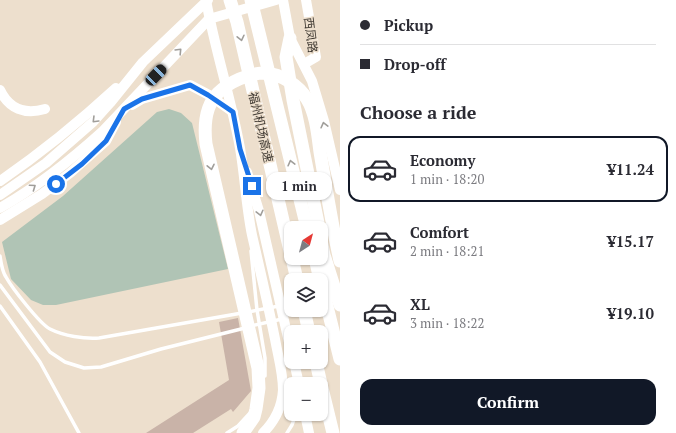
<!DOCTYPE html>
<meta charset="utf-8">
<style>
body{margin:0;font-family:"PT Serif","Noto Sans SC",serif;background:#f7f7f7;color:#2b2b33;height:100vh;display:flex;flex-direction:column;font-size:15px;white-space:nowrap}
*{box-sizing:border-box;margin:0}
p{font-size:13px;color:#7c7c81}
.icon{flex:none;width:22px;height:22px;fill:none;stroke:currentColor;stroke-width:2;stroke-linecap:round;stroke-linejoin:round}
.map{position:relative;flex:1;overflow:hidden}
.sheet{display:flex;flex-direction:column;background:#fff;width:336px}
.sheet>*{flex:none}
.top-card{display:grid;align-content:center;height:88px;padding:0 20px;background:#fff}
.needle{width:26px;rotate:36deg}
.controls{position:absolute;left:284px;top:221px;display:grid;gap:8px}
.controls a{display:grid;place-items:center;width:44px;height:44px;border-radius:8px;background:#fff;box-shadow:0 1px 3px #0004;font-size:20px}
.end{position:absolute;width:18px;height:18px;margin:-9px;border:5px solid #1a73e8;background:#fff;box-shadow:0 0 0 2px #fff}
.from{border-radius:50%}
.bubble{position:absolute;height:28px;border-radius:12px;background:#fff;box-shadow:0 1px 3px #0004;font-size:13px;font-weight:700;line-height:28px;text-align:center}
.car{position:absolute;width:12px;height:24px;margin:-12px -6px;border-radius:5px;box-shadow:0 0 3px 1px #0007;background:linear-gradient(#222 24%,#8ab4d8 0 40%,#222 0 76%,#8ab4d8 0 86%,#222 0)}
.top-card b{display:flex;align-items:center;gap:14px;height:38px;font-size:15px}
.top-card b+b{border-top:1px solid #e1e1e2}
.top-card i{width:10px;height:10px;background:#2b2b33}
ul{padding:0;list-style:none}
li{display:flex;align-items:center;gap:12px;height:66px;margin:0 8px 6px;padding:0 12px;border:2px solid transparent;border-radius:12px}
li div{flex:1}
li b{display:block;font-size:15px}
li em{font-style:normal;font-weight:700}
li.on{border-color:#111827}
li>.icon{width:36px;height:36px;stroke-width:1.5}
h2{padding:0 20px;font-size:18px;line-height:48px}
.primary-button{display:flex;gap:8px;margin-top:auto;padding:8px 20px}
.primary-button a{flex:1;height:46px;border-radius:12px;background:#111827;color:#fff;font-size:16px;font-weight:700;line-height:46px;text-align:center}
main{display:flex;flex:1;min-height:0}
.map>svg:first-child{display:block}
.green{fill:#b0c4b5}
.building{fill:#c9b3a8}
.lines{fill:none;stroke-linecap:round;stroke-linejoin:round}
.lane{stroke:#fff;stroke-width:3.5}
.secondary{stroke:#fff;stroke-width:10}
.highway{stroke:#fff;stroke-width:13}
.oneway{stroke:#a09e9a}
.route{stroke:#1a73e8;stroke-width:5}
.labels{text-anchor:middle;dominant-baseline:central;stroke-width:3;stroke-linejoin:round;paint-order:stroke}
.street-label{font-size:12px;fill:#423c35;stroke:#eddfcd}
</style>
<main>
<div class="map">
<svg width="340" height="433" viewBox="0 0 340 433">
<rect width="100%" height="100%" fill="#eddfcd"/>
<path class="green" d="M169 109 181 113 192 123 228 269 56 305H43L31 300 11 279 2 242 63 196 157 112Z"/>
<path class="building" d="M238 318 251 391 233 412 231 409 193 433H146L229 380 219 322Z"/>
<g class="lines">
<g class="lane">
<path d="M251 251 257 310 265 358V376"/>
<path d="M0 256C1 263 2 271 6 277 12 288 40 324 50 329 64 336 84 339 99 338L242 313"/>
<path d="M0 285 50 352 65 362 84 368 101 367 161 349 245 328"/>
<path d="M0 306 40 362 79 433"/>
<path d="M248 312 279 306"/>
<path d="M251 326 282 319"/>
<path d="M227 433 238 426 250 413"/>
<path d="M287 433 292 425 296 414"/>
</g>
<g class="secondary">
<path d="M206 0C215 50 231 98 240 148 245 177 246 206 252 235 260 270 268 304 275 339 278 356 283 373 283 390 282 406 275 421 263 433"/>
<path d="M283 0 290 38 312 81 324 121 340 190"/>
<path d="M304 64 316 57 306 0"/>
<path d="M0 90C9 109 25 115 45 109"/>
<path d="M132 105 142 99 190 85 209 95 233 112"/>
<path d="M247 172 259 211 291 351"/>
<path d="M0 181C41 153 79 122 116 88"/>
<path d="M0 195 46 163 93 122 110 103 143 62 208 0"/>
<path d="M0 208C37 187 71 160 103 131L209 19 276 0"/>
<path d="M0 220 42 194 70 173 106 141 116 122"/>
<path d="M294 362 299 384"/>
<path d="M305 414 309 433"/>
</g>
<g class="highway">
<path d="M230 0 237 22 291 255"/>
<path d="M251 0 307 228"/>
<path d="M290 38 286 57 293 100 319 228"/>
<path d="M321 240 324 255 340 305"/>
<path d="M292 258 297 280"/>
<path d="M315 258 320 280"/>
<path d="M321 282 340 359"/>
<path d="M304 310 309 332"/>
<path d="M316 362 321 384"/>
<path d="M321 384 333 433"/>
<path d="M243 433 254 417 256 409 259 388 258 368 206 144C204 127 205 106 218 93 229 82 249 73 265 73 282 74 299 86 307 99 316 113 318 137 320 152 325 182 330 212 336 242L340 261"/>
</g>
</g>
<defs><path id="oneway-chevron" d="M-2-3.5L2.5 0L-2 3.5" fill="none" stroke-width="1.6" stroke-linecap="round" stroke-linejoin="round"/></defs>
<g class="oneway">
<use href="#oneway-chevron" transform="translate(241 38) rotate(77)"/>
<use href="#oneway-chevron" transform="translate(179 51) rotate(-46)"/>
<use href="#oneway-chevron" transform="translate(95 120) rotate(135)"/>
<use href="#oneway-chevron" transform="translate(324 125) rotate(-104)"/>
<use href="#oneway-chevron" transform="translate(291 163) rotate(-104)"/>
<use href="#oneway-chevron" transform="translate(211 167) rotate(78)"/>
<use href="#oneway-chevron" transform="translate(33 187) rotate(-35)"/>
<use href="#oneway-chevron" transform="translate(260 213) rotate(76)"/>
</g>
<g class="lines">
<path class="route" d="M56 184 82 164 106 141 124 109 142 99 190 85 208 95 233 112 240 149 252 186"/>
</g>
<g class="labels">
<g class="street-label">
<text transform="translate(311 35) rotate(83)">西凤路</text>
<text transform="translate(261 127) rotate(77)">福州机场高速</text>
</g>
</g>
</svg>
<div class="controls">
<a><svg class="needle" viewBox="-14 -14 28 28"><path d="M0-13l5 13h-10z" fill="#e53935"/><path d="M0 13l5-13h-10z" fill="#7c7c81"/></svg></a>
<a><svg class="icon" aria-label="layers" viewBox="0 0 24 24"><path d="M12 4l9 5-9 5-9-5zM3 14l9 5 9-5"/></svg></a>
<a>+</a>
<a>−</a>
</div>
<i class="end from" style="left:56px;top:184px"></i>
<i class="end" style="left:252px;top:186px"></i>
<div class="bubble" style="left:266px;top:172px;width:66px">1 min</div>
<i class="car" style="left:156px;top:75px;rotate:44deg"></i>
</div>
<section class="sheet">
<div class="top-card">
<b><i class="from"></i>Pickup</b>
<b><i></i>Drop-off</b>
</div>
<h2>Choose a ride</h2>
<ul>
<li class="on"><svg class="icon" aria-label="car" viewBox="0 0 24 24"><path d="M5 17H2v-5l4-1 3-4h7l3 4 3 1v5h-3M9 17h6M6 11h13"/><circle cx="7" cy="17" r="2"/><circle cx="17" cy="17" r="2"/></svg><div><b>Economy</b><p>1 min · 18:20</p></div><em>¥11.24</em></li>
<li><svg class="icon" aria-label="car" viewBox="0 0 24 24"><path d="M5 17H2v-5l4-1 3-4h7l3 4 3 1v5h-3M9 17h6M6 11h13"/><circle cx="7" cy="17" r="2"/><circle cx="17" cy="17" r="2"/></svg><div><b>Comfort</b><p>2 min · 18:21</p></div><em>¥15.17</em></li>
<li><svg class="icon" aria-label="car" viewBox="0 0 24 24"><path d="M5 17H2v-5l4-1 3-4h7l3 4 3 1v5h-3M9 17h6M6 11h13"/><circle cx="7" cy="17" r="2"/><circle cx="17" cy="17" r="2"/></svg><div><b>XL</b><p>3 min · 18:22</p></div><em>¥19.10</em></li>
</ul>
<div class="primary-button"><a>Confirm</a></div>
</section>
</main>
